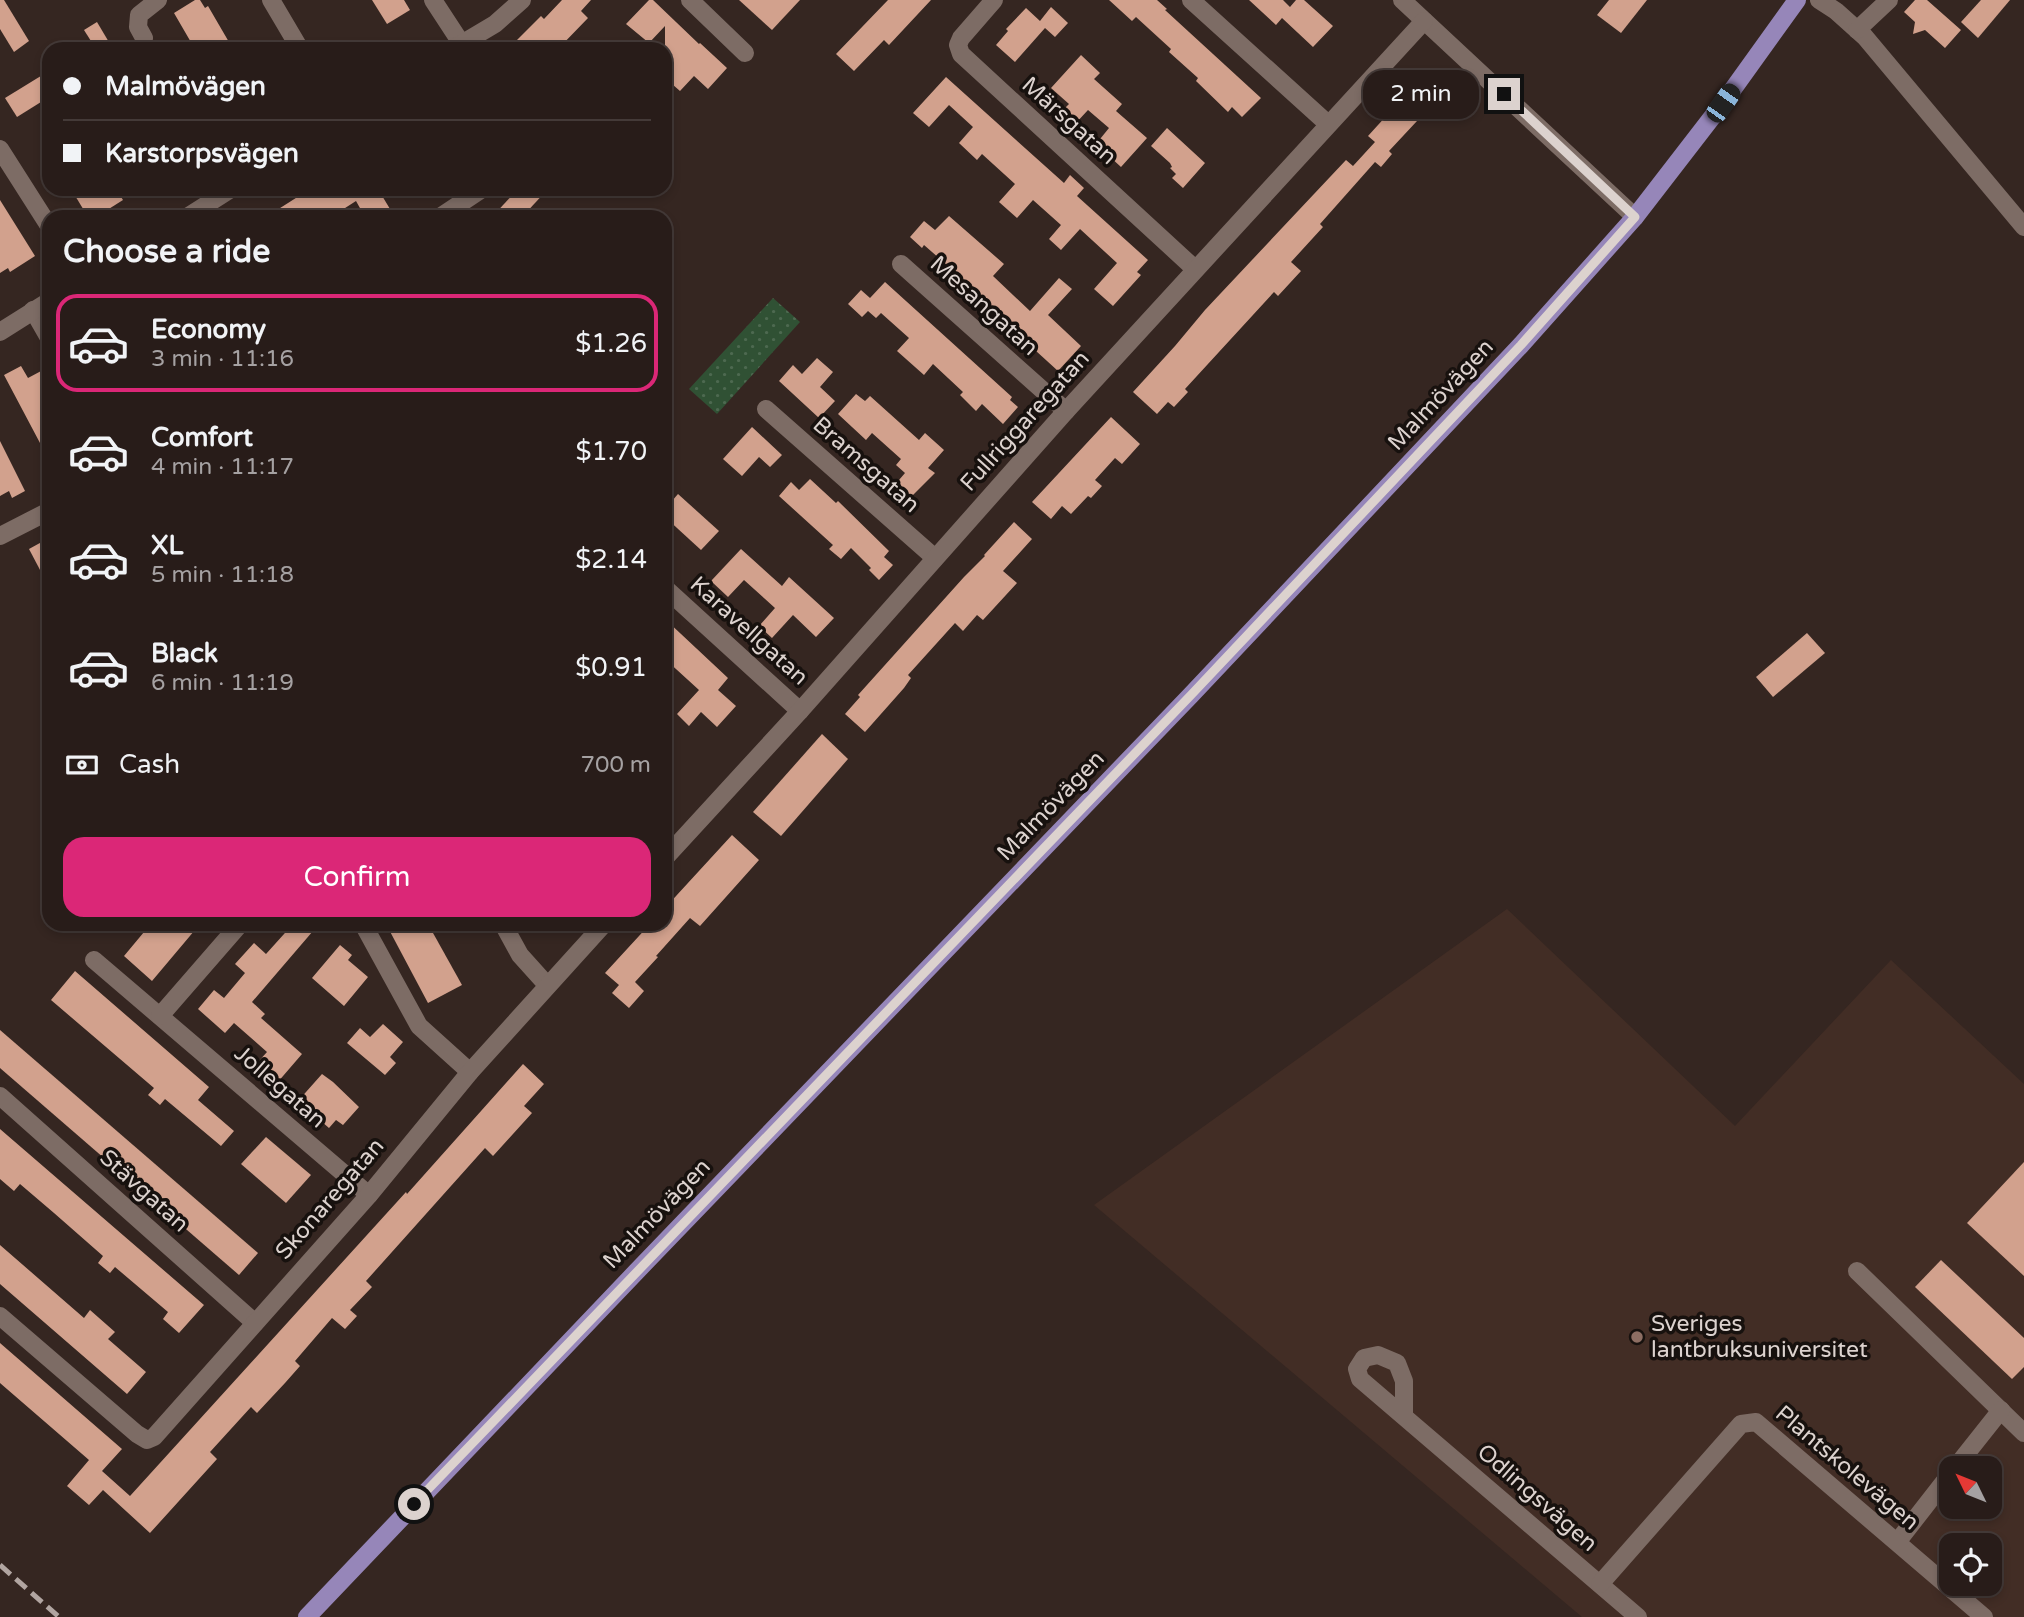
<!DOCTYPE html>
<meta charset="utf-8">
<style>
body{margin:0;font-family:"Varela Round",sans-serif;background:#302522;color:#f1f3f6;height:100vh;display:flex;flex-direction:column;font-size:26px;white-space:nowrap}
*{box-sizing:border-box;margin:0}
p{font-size:23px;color:#a5a1a2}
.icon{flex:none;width:38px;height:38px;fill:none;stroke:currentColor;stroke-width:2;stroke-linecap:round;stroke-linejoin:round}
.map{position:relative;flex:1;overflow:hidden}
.panel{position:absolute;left:42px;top:210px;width:630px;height:721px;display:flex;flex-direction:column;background:#281c19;border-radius:21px;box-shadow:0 4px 10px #0003,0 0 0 2px #443a38}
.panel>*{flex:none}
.hud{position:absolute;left:42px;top:42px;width:630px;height:154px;border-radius:21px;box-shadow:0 4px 10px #0003,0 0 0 2px #443a38;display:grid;align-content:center;height:154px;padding:0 21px;background:#281c19}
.needle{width:46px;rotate:313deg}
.tools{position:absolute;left:1939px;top:1456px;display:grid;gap:14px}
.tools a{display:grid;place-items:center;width:63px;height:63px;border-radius:14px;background:#281c19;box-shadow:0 4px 10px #0003,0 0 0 2px #443a38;font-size:35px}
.end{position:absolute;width:32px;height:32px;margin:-16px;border:9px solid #dcd2ce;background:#111;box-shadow:0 0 0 4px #111}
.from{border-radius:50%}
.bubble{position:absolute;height:49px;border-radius:21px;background:#281c19;box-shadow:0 4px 10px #0003,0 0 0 2px #443a38;font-size:23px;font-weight:600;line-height:49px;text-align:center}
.car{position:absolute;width:21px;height:42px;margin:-21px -10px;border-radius:9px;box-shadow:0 0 5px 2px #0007;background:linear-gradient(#222 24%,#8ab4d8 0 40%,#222 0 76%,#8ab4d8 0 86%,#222 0)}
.hud b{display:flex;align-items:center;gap:24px;height:66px;font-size:26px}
.hud b+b{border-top:2px solid #443a38}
.hud i{width:18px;height:18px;background:#f1f3f6}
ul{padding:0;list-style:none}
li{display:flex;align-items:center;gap:21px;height:98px;margin:0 14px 10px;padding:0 7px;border:4px solid transparent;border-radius:21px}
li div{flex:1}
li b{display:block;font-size:26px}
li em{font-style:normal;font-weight:600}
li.active{border-color:#db2777}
li>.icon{width:63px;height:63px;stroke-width:1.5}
h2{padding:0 21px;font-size:32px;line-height:84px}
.pay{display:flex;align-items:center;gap:18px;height:77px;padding:0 21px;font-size:26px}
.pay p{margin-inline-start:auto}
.action{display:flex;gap:14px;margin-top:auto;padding:14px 21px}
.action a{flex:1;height:80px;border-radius:21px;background:#db2777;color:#fff;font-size:28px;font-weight:600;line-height:80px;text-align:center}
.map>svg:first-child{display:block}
.built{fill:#422d25;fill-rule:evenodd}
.park{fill:url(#park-dots)}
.building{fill:#d2a18d}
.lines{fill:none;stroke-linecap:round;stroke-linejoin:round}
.minor{stroke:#7d6c65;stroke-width:18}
.major{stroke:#9686b9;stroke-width:18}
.rail{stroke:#b1a5a1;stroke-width:5;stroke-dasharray:14 7;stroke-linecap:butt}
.route{stroke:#dcd2ce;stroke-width:9}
.education-dot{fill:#8d6e63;stroke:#17110e;stroke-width:2.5}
.labels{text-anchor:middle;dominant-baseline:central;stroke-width:7;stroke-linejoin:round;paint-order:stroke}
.street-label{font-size:23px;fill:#dcd2ce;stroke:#17110e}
.poi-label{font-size:23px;fill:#dcd2ce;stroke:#17110e;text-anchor:start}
</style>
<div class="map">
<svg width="2024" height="1617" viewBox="0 0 2024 1617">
<defs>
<pattern id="park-dots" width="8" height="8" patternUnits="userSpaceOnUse" patternTransform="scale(1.75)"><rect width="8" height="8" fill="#305134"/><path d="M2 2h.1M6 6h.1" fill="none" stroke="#4d6950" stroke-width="1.8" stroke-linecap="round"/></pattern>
</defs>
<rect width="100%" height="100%" fill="#352621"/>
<path class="built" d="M1507 909 1735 1126 1891 960 2024 1084V1617H1582L1094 1205ZM1951 1468H1990V1507H1951ZM1951 1545H1990V1584H1951Z"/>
<path class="park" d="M773 298 800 322 717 414 689 389Z"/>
<g class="building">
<path d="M0 0H4L29 41 14 52 0 29Z"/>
<path d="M195 0H200L205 8 208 6 233 49H203L198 40 192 44 174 13Z"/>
<path d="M372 0H404L410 10 387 24Z"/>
<path d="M562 0H591L581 11 588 18 558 49H508L541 16 544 19Z"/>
<path d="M649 0H653L699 44 700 43 727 68 708 89 694 76 680 91 665 78V26L649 43 626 24Z"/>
<path d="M739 0H800L772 30Z"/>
<path d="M888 0H931L889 45 884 40 854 71 836 54Z"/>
<path d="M1109 0H1157L1167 9 1165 10 1261 98 1242 117 1232 107 1228 112 1196 81 1198 78 1169 52 1171 49 1136 17 1132 21Z"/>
<path d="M1249 0H1283L1290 7 1296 0H1304L1333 26 1313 47 1282 18 1276 25Z"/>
<path d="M1609 0H1647L1621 33 1597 15Z"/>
<path d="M1915 0H1927L1961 30 1945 48 1925 30 1913 34 1915 22 1904 12Z"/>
<path d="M1981 0H2010L1978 38 1961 22Z"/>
<path d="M1051 7 1068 23 1055 37 1045 28 1015 62 996 45 1008 31 1006 29 1026 8 1040 21Z"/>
<path d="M97 22 113 49H96L84 30Z"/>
<path d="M1081 55 1100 73 1094 79 1122 104 1116 111 1147 138 1121 167 1096 144 1109 128 1088 110 1075 124 1061 112 1069 104 1051 88Z"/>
<path d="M49 71V97L17 117 5 98Z"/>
<path d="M946 77 1064 183 1070 175 1084 188 1077 196 1148 260 1137 272 1141 275 1113 306 1094 289 1117 263 1080 229 1061 250 1049 239 1061 225 1033 200 1017 218 999 202 1015 184 982 154 977 160 959 143 973 127 949 105 929 127 913 113Z"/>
<path d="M1398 103 1417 121 1389 151 1392 154 1381 167 1375 162 1320 224 1323 227 1291 262 1301 271 1278 296 1274 292 1185 389 1188 392 1174 407 1168 402 1157 414 1133 392 1175 346 1205 310 1346 160 1353 166 1375 142 1368 136Z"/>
<path d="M1167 128 1205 163 1183 188 1172 178 1176 174 1170 168 1172 167 1170 163 1151 146Z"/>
<path d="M71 189H116L123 200 96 217H88Z"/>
<path d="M310 189H378L390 209 377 217H365L356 201 331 217H327L324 212 315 217H266Z"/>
<path d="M518 189H548L522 217H492Z"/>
<path d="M0 200 35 256 10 272 8 268 0 273Z"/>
<path d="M949 216 1004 264 993 276 1030 311 1059 278 1072 289 1048 315 1081 346 1058 371 960 282 963 279 924 245 922 248 910 237 924 221 935 230Z"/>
<path d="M885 282 1012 397 1010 400 1018 407 1003 424 982 404 976 411 960 395 963 392 933 364 924 375 897 351 909 338 881 313 876 318 868 311 862 317 848 304 861 290 870 298Z"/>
<path d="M817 358 833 372 820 387 835 401 819 418 779 381 793 365 802 374Z"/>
<path d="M21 366 28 378 43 370 49 381V460L4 375Z"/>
<path d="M856 394 865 401 870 396 919 440 925 433 944 450 928 468 935 473 908 500 893 487 905 473 896 465 901 459 872 433 866 440 838 414Z"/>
<path d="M1111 417 1140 444 1122 464 1115 458 1095 480 1102 486 1091 498 1088 496 1071 514 1062 506 1051 519 1032 502Z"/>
<path d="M752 427 782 455 770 467 759 457 742 476 723 459Z"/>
<path d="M0 441 25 491 12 498 9 491 0 496Z"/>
<path d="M810 479 836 503 838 501 889 551 884 557 893 565 879 580 869 570 871 568 851 548 841 559 829 549 833 545 779 496 791 482 799 490Z"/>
<path d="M678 494 719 531 701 550 665 517V509Z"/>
<path d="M1014 522 1032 539 1003 571 1017 583 983 620 977 615 963 631 955 623 908 675 911 678 904 688 865 732 845 714 860 697 858 695 964 577 985 556 984 555Z"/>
<path d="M49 538V587L29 549Z"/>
<path d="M741 549 782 586 789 577 834 618 816 637 793 615 772 638 759 626 775 608 744 580 728 597 711 581Z"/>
<path d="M665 619 728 678 718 690 736 706 717 727 701 712 689 726 677 714 699 690 665 659Z"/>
<path d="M1807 633 1825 653 1773 697 1756 677Z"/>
<path d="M822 734 848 759 781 836 753 812Z"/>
<path d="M732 835 759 860 700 926 690 918 656 956 658 957 635 982 644 991 629 1008 612 993 619 985 605 973 650 924H665V908Z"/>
<path d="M134 924H200L152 981 124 956 144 932Z"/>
<path d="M293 924H319L252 1002 265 1014 261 1018 302 1054 277 1083 256 1064 267 1052 234 1023 225 1033 198 1009 214 990 224 998 245 973 235 964 254 943 266 954Z"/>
<path d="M386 924H428L462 985 428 1003Z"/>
<path d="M340 945 352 955 348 960 368 977 344 1006 312 978Z"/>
<path d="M75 971 209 1087 198 1100 234 1131 221 1146 165 1099 160 1105 148 1095 154 1088 51 1000Z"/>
<path d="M383 1024 403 1042 390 1057 396 1063 385 1075 347 1043 360 1028 370 1037Z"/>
<path d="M0 1030 258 1253 239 1275 0 1068Z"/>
<path d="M523 1064 544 1084 524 1106 532 1113 493 1156 485 1148 366 1281 372 1287 350 1310 357 1316 345 1329 332 1318 295 1361 300 1366 285 1383 257 1413 251 1407 210 1452 217 1459 150 1533 103 1490 89 1505 67 1486 89 1460 0 1383V1343L122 1449 102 1471 130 1496 406 1192 407 1194Z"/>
<path d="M322 1074 333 1082 359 1107 343 1125 336 1120 329 1128 298 1101Z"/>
<path d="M0 1129 204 1305 179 1333 163 1319 168 1312 115 1267 110 1273 98 1263 103 1256 54 1213 20 1184 14 1191 0 1179Z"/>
<path d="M266 1137 311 1175 286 1203 241 1164Z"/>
<path d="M2024 1162V1276L1967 1223Z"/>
<path d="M0 1245 84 1318 90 1310 115 1332 108 1339 146 1372 127 1394 0 1284Z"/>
<path d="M1941 1260 2024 1338V1367L2012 1379 1915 1287Z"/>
</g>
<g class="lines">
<g class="minor">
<path d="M271 0 300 49"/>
<path d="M433 0 465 49"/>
<path d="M690 0 745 53"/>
<path d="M994 0 961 38 958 45 961 54 1195 269"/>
<path d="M1191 0 1328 124"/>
<path d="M1402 0 1635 217"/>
<path d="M1819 0 1836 11 1865 37 2024 227"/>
<path d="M1857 30 1889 0"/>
<path d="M144 38 138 27 139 15 158 0"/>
<path d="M453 49 495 24 522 0"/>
<path d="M0 149 49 226"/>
<path d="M187 217 231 189"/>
<path d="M440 217 482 189"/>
<path d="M901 264 1066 411"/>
<path d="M33 310 49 338"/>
<path d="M0 332 49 301"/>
<path d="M766 409 935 558"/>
<path d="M0 536 49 511"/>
<path d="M665 588 800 711"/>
<path d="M665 858 800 711 1066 411 1424 21"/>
<path d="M363 924 419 1026 470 1072"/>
<path d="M503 924 520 955 547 985"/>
<path d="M94 960 369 1195"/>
<path d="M160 1016 240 924"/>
<path d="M0 1096 255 1323"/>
<path d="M1857 1271 2024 1433"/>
<path d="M0 1316 137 1434 147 1440 154 1437 369 1195 470 1072 604 924"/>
<path d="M1404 1416V1381L1397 1363 1378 1355 1364 1358 1357 1369 1360 1379 1638 1617"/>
<path d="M1955 1468 2001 1410"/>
<path d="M1898 1541 1951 1473"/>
<path d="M1600 1584 1741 1424 1756 1422 1984 1617"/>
</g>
<path class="major" d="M307 1617 636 1272 1191 695 1521 345 1635 217 1723 103 1797 0"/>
<path class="rail" d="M0 1565 59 1617"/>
</g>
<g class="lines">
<path class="route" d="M414 1504 1191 695 1521 345 1635 217 1504 94"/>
</g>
<circle class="education-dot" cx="1637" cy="1337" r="7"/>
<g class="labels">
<g class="street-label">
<text transform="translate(1069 121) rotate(42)">Märsgatan</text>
<text transform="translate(984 306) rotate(42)">Mesangatan</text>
<text transform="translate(1441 395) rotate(-47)">Malmövägen</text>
<text transform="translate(1025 421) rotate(-48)">Fullriggaregatan</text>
<text transform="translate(866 465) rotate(41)">Bramsgatan</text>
<text transform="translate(749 631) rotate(42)">Karavellgatan</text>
<text transform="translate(1051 806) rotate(-46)">Malmövägen</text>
<text transform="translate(280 1087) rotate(41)">Jollegatan</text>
<text transform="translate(144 1191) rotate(42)">Stävgatan</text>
<text transform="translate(330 1199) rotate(-49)">Skonaregatan</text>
<text transform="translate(657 1214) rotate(-46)">Malmövägen</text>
<text transform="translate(1847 1468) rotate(40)">Plantskolevägen</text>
<text transform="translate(1537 1498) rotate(41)">Odlingsvägen</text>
</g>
<g class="poi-label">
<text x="1651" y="1324">Sveriges<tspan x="1651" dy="26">lantbruksuniversitet</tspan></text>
</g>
</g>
</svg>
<div class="tools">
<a><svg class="needle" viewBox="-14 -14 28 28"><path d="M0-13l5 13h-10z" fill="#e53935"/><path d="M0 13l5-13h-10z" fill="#a5a1a2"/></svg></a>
<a><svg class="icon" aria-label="locate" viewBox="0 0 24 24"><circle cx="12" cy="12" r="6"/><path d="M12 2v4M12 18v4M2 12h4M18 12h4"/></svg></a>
</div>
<i class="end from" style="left:414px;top:1504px"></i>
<i class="end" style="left:1504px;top:94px"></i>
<div class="bubble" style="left:1363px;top:70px;width:116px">2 min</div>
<i class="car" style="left:1723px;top:103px;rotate:35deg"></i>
<div class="hud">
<b><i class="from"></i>Malmövägen</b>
<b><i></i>Karstorpsvägen</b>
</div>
<section class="panel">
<h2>Choose a ride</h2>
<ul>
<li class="active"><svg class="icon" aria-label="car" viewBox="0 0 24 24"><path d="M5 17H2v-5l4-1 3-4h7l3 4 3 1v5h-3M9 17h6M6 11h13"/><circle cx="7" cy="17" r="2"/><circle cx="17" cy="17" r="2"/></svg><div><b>Economy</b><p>3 min · 11:16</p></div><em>$1.26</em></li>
<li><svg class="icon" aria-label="car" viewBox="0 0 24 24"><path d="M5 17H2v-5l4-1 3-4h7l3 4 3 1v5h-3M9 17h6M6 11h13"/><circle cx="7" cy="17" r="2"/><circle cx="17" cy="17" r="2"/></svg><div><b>Comfort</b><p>4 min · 11:17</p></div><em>$1.70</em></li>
<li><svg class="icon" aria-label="car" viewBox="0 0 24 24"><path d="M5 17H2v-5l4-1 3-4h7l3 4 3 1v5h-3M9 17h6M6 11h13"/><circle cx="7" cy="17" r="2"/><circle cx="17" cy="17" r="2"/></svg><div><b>XL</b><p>5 min · 11:18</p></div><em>$2.14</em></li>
<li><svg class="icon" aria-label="car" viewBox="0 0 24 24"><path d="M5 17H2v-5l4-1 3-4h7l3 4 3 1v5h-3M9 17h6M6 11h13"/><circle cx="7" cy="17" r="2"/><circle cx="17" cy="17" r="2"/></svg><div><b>Black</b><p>6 min · 11:19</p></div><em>$0.91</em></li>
</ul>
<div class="pay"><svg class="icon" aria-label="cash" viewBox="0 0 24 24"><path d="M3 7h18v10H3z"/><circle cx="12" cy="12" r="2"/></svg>Cash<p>700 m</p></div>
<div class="action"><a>Confirm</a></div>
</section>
</div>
